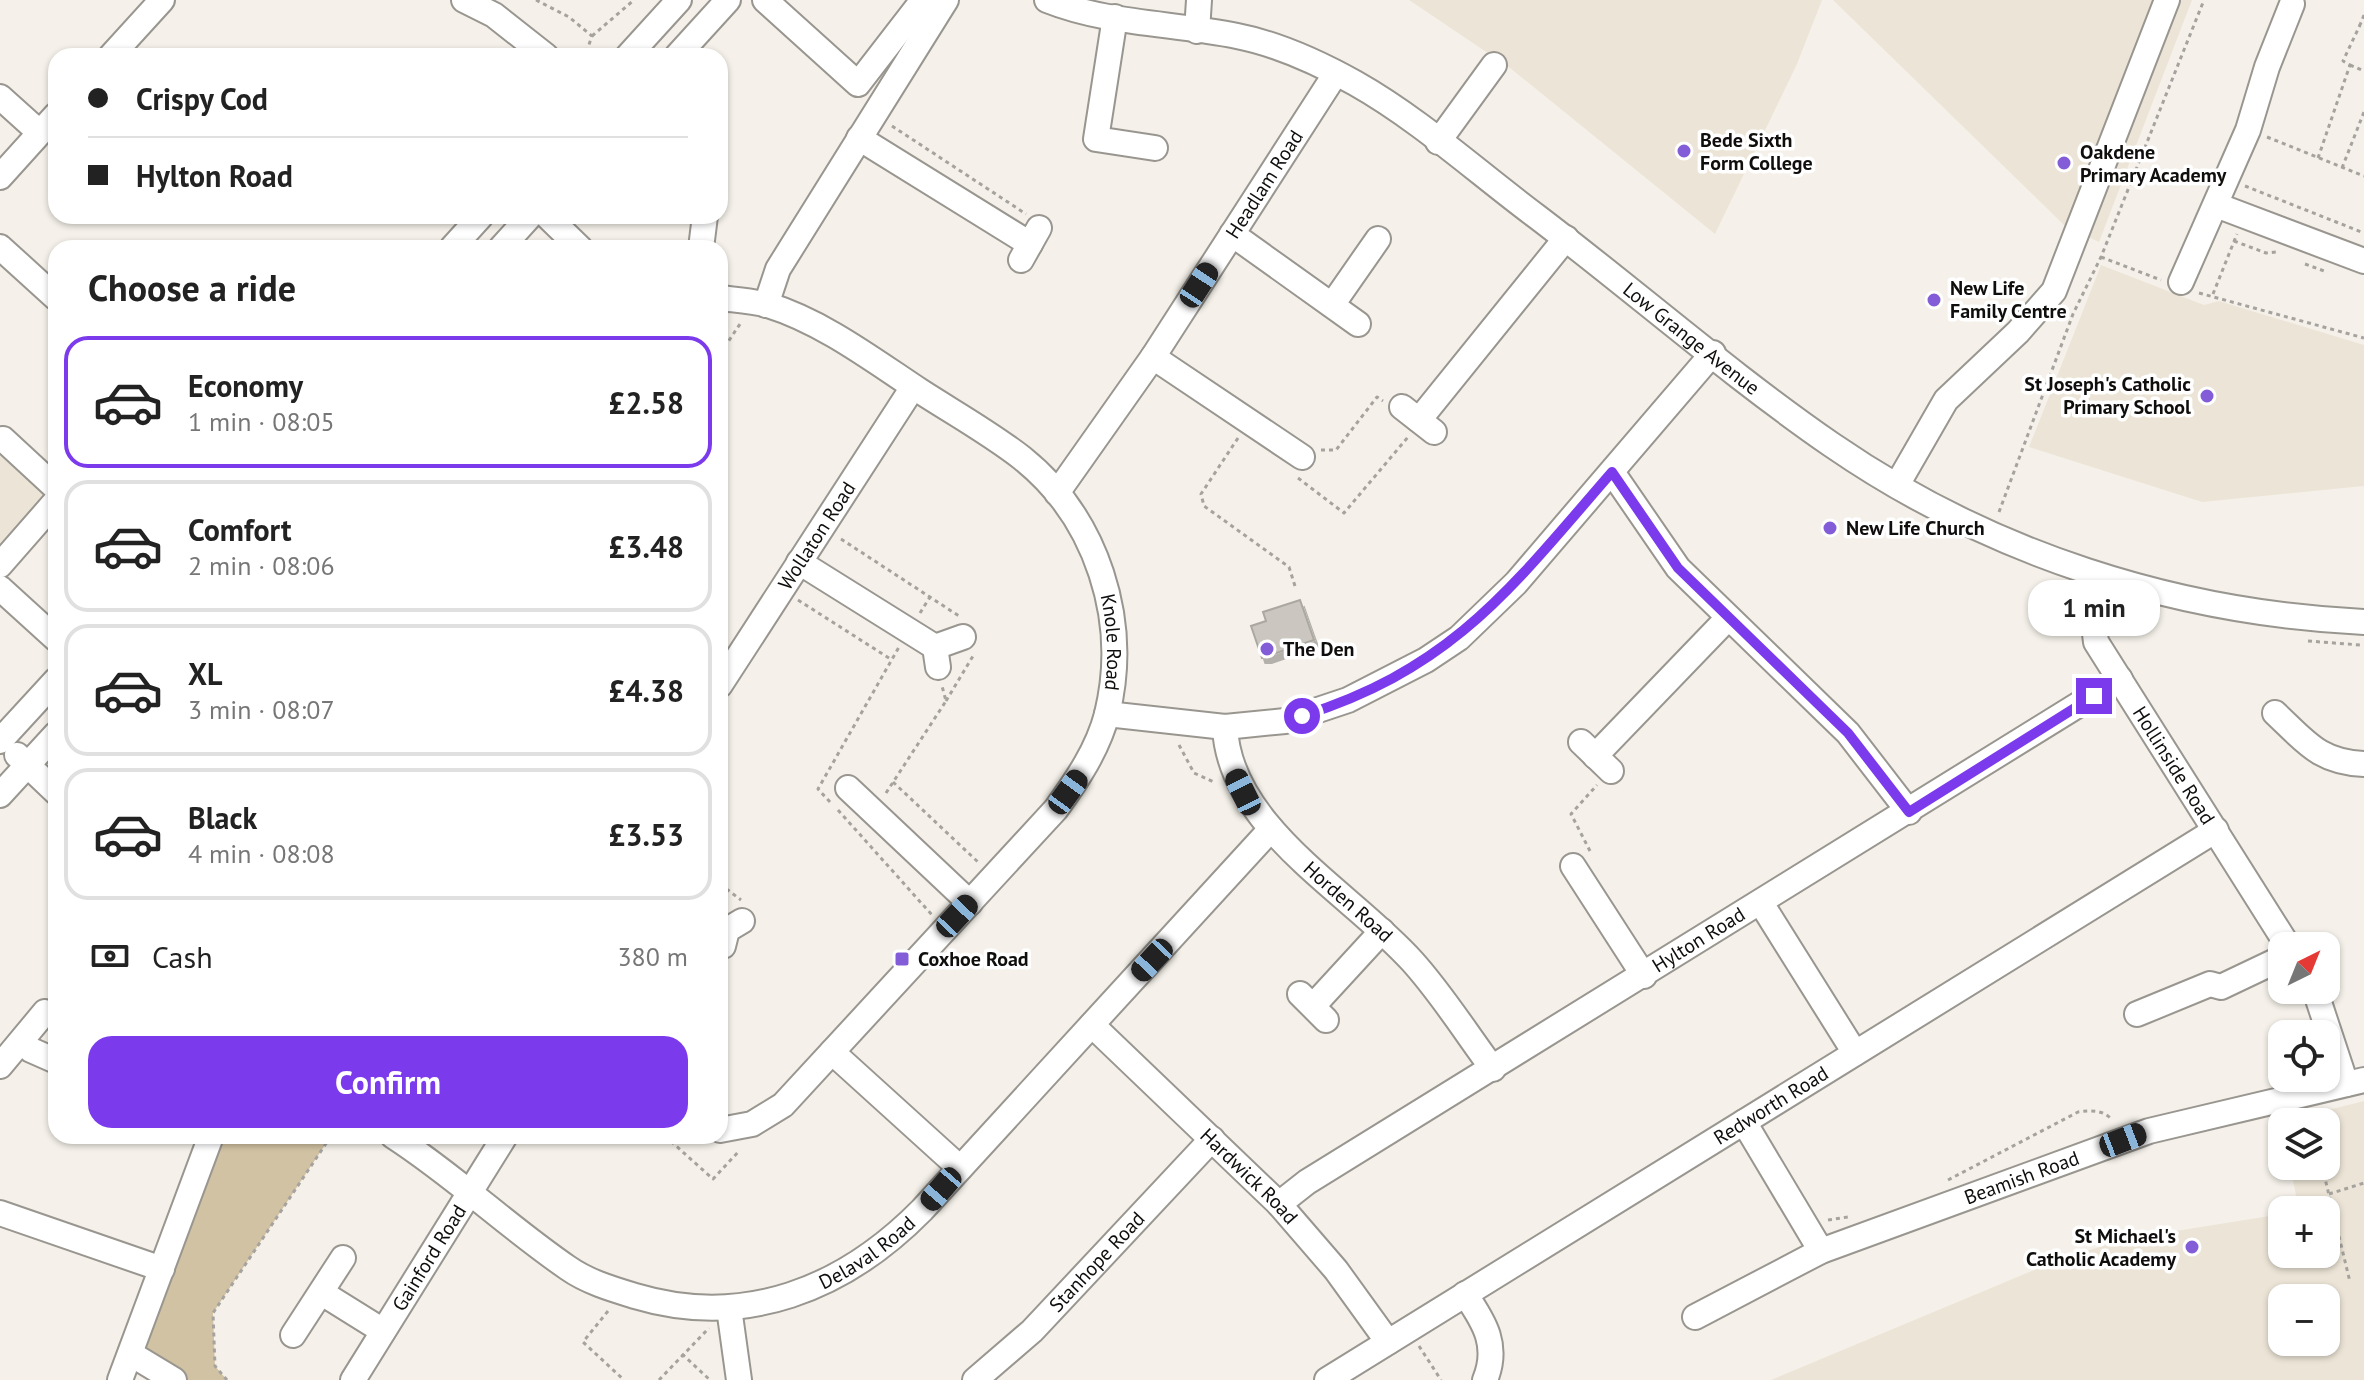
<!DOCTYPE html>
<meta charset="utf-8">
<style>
body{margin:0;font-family:"PT Sans",sans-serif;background:#f2f2f2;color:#222;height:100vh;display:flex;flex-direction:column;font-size:30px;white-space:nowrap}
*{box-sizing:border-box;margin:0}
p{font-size:26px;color:#767676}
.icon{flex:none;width:44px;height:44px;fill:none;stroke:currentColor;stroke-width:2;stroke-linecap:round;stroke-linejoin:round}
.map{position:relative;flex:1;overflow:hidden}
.side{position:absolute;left:48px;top:240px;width:680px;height:904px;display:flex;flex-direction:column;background:#fff;border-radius:24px;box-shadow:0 2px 6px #0004}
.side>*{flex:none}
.guide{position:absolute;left:48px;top:48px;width:680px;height:176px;border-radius:24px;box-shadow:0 2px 6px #0004;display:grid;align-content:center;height:176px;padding:0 40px;background:#fff}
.needle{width:52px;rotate:43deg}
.buttons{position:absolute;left:2268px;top:932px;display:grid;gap:16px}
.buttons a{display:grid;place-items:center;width:72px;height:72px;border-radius:16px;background:#fff;box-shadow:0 2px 6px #0004;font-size:40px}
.end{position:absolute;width:36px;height:36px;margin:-18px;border:10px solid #7c3aed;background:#fff;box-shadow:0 0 0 4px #fff}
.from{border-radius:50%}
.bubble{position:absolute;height:56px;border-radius:24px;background:#fff;box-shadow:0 2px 6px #0004;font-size:26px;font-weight:800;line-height:56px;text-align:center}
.car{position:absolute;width:24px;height:48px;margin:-24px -12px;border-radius:10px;box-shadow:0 0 6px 2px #0007;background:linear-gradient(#222 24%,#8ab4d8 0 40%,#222 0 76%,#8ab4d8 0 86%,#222 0)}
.guide b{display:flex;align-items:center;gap:28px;height:76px;font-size:30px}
.guide b+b{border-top:2px solid #e0e0e0}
.guide i{width:20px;height:20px;background:#222}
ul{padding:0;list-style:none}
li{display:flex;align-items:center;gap:24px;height:132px;margin:0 16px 12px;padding:0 24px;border:4px solid #e0e0e0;border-radius:24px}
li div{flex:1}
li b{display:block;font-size:30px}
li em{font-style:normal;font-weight:800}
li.current{border-color:#7c3aed}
li>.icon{width:72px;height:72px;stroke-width:1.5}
h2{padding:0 40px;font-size:36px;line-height:96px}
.pay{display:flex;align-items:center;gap:20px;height:88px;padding:0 40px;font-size:30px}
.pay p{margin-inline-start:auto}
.button{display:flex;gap:16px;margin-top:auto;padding:16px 40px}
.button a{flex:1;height:92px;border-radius:24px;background:#7c3aed;color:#fff;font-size:32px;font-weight:800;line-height:92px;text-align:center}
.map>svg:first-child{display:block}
.built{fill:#ece5d7;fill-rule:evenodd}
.green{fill:#d1c2a3}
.building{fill:#cbc7c0;stroke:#aba8a1;stroke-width:2;filter:url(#shadow)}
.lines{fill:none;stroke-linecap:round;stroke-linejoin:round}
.minor-casing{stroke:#999690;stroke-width:28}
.path{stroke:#a6a39e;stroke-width:3;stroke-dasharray:4 4;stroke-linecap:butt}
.minor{stroke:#fff;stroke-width:24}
.route{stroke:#7c3aed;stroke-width:10}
.poi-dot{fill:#835dd7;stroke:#fff;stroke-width:3}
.labels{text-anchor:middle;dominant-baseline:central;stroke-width:7;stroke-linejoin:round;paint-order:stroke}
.poi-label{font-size:20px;font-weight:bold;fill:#0f0e0c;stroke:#fff;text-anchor:start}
.street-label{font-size:20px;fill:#0f0e0c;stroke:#fff}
</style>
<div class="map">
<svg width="2364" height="1380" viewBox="0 0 2364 1380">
<defs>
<filter id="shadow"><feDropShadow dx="4" dy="7" stdDeviation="0" flood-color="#0004"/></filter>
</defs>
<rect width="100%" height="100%" fill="#f5f1ea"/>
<g class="built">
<path d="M1409 0H1822L1797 64 1715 234 1510 68Z"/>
<path d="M1833 0H2192L2099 242 2065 226Z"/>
<path d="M2101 265 2204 305 2219 301 2364 345V486L2202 502 2029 447Z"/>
<path d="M0 429 56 479V517L4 578 0 574Z"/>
<path d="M2364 1101V1380H1771L2063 1258 2126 1239 2282 1214V1254H2326V1210H2299L2290 1166H2326V1122H2282V1130L2280 1122ZM2326 1298V1342H2282V1298Z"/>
</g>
<path class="green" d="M220 1136H331L213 1313 215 1366 227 1380H184L144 1351 143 1343Z"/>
<path class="building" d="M1300 600 1314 640 1262 658 1251 626 1266 621 1263 612Z"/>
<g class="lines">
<g class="minor-casing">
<g id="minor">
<path d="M464 0 494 15 546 56"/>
<path d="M765 0 858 84 923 0"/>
<path id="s1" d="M1047 0C1107 24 1174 23 1237 36 1278 44 1319 63 1355 83 1419 119 1477 172 1536 216 1635 291 1729 374 1832 445 1989 553 2174 613 2364 622"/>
<path d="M1115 17 1096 139 1155 148"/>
<path d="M1197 31 1199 0"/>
<path d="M111 56 162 0"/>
<path d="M628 56 679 0"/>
<path d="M677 56 728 0"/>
<path d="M0 97 39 132"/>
<path d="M859 138 1030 244"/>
<path d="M1438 142 1494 65"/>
<path d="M0 177 56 115"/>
<path d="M2216 205 2364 261"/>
<path d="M547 216 580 248"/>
<path d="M1232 234 1358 324"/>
<path d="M0 247 56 298"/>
<path d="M452 248 481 216"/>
<path d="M501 248 530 216"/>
<path d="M701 248 705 216"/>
<path d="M1021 260 1039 228"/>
<path d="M2181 282 2248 130 2267 67 2292 4"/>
<path id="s2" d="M720 298C736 300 753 301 768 305 823 322 873 360 920 391 954 413 990 433 1022 458 1097 518 1130 620 1107 714 1098 749 1077 780 1056 809L783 1105 752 1124 720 1130"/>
<path d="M766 305 778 269 946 0"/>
<path d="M1332 305 1378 239"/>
<path d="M1153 357 1302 457"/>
<path d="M1402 407 1434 432"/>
<path d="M1419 420 1566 238"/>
<path d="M3 439 56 488"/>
<path d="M1612 472 1678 568 1848 733 1909 812"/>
<path d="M1897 485 1946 400 2018 332 2054 291 2167 0"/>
<path id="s3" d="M1057 493 1153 357 1336 73"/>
<path d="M799 562 935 647 938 667"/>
<path d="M0 565 56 501"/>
<path id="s4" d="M2104 577 2094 626 2096 642 2288 946"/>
<path d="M0 588 56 639"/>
<path d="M935 647 963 637"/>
<path id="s5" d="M720 685 913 387"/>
<path d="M2275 713C2306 742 2319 762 2364 764"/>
<path d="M1107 714 1225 727 1285 721 1348 700 1426 660 1459 638 1516 583 1713 353"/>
<path id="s6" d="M1225 727C1229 827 1350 892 1412 961 1442 994 1466 1033 1493 1069"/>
<path d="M0 741 56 680"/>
<path d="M1581 742 1611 771"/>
<path d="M17 755 56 792"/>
<path d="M1595 756 1727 619"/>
<path d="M848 788 970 903"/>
<path d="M0 795 56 734"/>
<path d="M1573 866 1644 976"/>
<path d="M1761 903 1855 1053"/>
<path d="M723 946 727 930 742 921"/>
<path d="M2315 990 2346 1084"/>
<path d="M1300 994 1326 1020"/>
<path d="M1313 1006 1382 931"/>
<path d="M2137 1014 2210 984 2221 987 2282 958"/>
<path id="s7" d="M1092 1025 1279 1204 1336 1270 1388 1342"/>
<path d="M22 1041 31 1050 56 1061"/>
<path d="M832 1052 960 1168"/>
<path d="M0 1066 45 1012"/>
<path d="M1744 1122 1821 1251"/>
<path id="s8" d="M393 1136C455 1176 508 1227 568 1268 588 1282 612 1289 635 1296 745 1329 844 1289 922 1210L1271 829"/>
<path id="s9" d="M1279 1204 1307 1182 2120 679"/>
<path d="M0 1213 162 1269"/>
<path d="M322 1293 383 1331"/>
<path d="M1465 1294C1485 1323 1499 1346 1485 1380"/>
<path d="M729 1308 739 1380"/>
<path id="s10" d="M1695 1317 1821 1251 2149 1131 2364 1080"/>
<path d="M293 1335 343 1258"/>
<path d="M131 1354 174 1380"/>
<path d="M120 1380 211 1136"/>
<path id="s11" d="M353 1380 505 1136"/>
<path id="s12" d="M975 1380 1032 1331 1212 1139"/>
<path id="s13" d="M1327 1380 2216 830"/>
</g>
</g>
<g class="path">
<path d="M536 0 569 17 592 36 585 56"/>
<path d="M2364 15 2360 25 2364 27"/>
<path d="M592 36 634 0"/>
<path d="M2350 65 2364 71"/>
<path d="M892 126 1026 214"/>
<path d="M2267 137 2364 176"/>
<path d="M2318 158 2350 65 2343 61 2360 25"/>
<path d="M2342 168 2364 112"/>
<path d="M2245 186 2364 233"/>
<path d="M2234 241 2266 253 2276 252"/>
<path d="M2101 257 2161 280"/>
<path d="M2305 264 2327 272"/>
<path d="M2199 293 2364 338"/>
<path d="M2213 294 2237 234"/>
<path d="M720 354 742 321"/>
<path d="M1238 438 1201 494 1204 506 1289 567 1295 586"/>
<path d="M1321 450H1336L1377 397 1383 401"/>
<path d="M1298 478 1344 513 1408 437"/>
<path d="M1999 512 2073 314 2101 257 2204 0"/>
<path d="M841 539 959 616"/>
<path d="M798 600 892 660"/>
<path d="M920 613 930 597"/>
<path d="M2308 641 2360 645"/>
<path d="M946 701 973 656"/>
<path d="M1179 745 1194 773 1216 783"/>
<path d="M893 782 978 862"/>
<path d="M886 793 946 701 942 686"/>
<path d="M830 802 818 789 899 647"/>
<path d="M838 810 932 915"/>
<path d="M1590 851 1571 814 1597 785"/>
<path d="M720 884 741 900"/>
<path d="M665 1136 713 1179 740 1150"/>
<path d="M2322 1166 2350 1282"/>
<path d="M1948 1180 2078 1112C2091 1110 2104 1110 2112 1120"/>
<path d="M2329 1194 2364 1183"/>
<path d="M1828 1220 1848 1217"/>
<path d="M608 1311 583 1342 624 1380"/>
<path d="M1419 1346 1441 1380"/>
<path d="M682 1354 710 1380"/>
<path d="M227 1380 215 1366 213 1313 331 1136"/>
<path d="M659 1380 709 1328"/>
</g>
<use href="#minor" class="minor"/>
</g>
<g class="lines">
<path class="route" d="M1302 716C1454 668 1512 587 1612 472L1678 568 1848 733 1909 812 2094 696"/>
</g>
<g class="poi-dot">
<circle cx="1684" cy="151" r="8"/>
<circle cx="2064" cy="163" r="8"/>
<circle cx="1934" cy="300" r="8"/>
<circle cx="2207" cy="396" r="8"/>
<circle cx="1830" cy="528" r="8"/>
<circle cx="1267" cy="649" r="8"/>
<rect x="894" y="951" width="16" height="16" rx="4"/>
<circle cx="2192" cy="1247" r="8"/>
</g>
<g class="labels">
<g class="poi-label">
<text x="1700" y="140">Bede Sixth<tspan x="1700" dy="23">Form College</tspan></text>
<text x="2080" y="152">Oakdene<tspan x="2080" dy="23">Primary Academy</tspan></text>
<text x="1950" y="288">New Life<tspan x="1950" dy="23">Family Centre</tspan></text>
<text x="2191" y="384" text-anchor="end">St Joseph's Catholic<tspan x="2191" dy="23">Primary School</tspan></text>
<text x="1846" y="528">New Life Church</text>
<text x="1283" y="649">The Den</text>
<text x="918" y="959">Coxhoe Road</text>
<text x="2176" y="1236" text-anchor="end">St Michael's<tspan x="2176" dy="23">Catholic Academy</tspan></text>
</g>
<g class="street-label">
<text stroke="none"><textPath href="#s3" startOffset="372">Headlam Road</textPath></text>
<text stroke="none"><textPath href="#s1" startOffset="744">Low Grange Avenue</textPath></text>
<text stroke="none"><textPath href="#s5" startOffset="178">Wollaton Road</textPath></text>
<text stroke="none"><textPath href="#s2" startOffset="558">Knole Road</textPath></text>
<text stroke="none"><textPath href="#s4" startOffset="212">Hollinside Road</textPath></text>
<text stroke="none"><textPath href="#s6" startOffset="220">Horden Road</textPath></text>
<text stroke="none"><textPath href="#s9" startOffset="496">Hylton Road</textPath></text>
<text stroke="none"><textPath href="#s13" startOffset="522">Redworth Road</textPath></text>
<text stroke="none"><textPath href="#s7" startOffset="218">Hardwick Road</textPath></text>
<text stroke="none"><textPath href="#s10" startOffset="356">Beamish Road</textPath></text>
<text stroke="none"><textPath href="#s8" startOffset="538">Delaval Road</textPath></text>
<text stroke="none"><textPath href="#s11" startOffset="144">Gainford Road</textPath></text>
<text stroke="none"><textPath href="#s12" startOffset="170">Stanhope Road</textPath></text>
</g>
</g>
</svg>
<div class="buttons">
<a><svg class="needle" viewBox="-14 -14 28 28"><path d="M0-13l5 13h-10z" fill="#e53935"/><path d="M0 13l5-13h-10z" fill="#767676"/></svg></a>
<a><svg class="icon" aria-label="locate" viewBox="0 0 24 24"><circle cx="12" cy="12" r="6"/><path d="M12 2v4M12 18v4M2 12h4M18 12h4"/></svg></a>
<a><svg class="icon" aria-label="layers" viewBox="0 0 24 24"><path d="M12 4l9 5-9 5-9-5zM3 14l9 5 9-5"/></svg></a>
<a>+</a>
<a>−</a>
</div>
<i class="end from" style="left:1302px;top:716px"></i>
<i class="end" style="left:2094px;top:696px"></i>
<div class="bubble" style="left:2028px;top:580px;width:132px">1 min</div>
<i class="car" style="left:1199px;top:285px;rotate:33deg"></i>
<i class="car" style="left:1068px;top:792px;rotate:36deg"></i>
<i class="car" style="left:1243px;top:792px;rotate:334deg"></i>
<i class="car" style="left:957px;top:916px;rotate:43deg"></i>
<i class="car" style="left:1152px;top:960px;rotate:223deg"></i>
<i class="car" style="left:2123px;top:1140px;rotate:69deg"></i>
<i class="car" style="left:941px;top:1189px;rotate:221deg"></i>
<div class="guide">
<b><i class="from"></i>Crispy Cod</b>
<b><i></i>Hylton Road</b>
</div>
<section class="side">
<h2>Choose a ride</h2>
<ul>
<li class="current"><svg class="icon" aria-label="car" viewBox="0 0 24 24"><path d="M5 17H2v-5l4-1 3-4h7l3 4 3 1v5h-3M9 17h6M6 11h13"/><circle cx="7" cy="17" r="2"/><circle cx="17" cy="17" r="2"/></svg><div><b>Economy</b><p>1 min · 08:05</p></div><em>£2.58</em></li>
<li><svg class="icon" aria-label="car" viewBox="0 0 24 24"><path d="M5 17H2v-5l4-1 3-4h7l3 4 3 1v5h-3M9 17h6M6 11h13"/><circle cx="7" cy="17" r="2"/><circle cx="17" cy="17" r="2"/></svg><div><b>Comfort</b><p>2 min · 08:06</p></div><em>£3.48</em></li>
<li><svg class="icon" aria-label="car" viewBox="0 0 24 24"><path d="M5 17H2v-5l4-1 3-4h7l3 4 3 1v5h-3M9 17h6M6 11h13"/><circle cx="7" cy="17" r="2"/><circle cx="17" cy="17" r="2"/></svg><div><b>XL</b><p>3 min · 08:07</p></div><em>£4.38</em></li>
<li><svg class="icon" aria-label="car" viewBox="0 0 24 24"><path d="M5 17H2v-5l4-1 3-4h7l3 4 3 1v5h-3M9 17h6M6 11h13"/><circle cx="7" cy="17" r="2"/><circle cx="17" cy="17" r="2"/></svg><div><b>Black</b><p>4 min · 08:08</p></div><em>£3.53</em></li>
</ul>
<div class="pay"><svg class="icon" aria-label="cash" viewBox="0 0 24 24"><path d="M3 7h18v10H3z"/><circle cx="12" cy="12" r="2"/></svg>Cash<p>380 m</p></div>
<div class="button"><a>Confirm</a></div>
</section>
</div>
